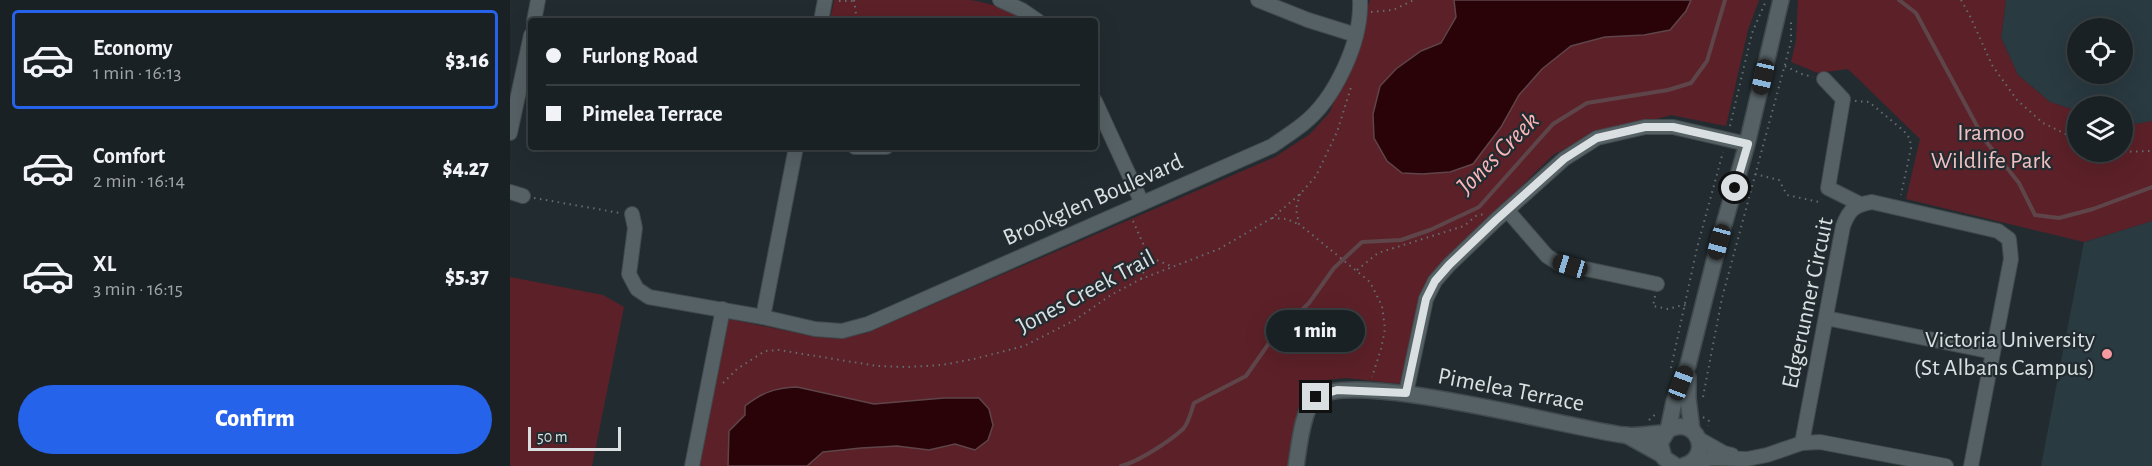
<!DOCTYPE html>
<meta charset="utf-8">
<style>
body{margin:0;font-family:"Alegreya Sans",sans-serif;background:#23292c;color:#f1f3f6;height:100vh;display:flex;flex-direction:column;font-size:22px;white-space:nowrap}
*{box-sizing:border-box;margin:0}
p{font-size:20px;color:#9fa3a6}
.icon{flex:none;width:33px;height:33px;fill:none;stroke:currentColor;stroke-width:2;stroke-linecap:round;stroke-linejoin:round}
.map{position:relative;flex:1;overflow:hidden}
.panel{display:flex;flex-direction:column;background:#1a2124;width:510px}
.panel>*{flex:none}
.hud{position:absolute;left:18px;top:18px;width:570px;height:132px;border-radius:6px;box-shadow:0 6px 24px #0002,0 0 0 2px #383e41;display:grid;align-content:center;height:132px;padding:0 18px;background:#1a2124}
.tools{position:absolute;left:1557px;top:18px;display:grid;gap:12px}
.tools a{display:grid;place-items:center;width:66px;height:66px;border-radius:50%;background:#1a2124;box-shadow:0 6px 24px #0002,0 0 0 2px #383e41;font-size:30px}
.scale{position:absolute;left:18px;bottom:15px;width:93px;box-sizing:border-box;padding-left:6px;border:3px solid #dae0e2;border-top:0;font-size:16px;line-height:21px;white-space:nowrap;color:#dae0e2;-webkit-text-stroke:4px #222c30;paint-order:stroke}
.end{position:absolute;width:27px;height:27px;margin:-14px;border:8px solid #dae0e2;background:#111;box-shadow:0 0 0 3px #111}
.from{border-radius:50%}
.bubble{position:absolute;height:42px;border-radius:21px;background:#1a2124;box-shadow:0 6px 24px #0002,0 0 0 2px #383e41;font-size:20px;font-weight:800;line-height:42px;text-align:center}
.car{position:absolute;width:18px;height:36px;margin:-18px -9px;border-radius:8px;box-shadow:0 0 4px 2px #0007;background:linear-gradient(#222 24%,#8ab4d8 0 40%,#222 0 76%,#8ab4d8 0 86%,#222 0)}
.hud b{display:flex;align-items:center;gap:21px;height:57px;font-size:22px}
.hud b+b{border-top:2px solid #383e41}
.hud i{width:15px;height:15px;background:#f1f3f6}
ul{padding:10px 0 0;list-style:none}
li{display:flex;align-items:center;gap:18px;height:99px;margin:0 12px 9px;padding:0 6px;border:3px solid transparent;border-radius:6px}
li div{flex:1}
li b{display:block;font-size:22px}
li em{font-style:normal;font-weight:800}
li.active{border-color:#2563eb}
li>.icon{width:54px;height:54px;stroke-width:1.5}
.button{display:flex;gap:12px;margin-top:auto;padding:12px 18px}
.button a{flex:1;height:69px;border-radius:36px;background:#2563eb;color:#fff;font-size:24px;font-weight:800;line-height:69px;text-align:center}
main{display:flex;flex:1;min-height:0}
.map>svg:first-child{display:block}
.built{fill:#293a40;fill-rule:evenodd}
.green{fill:#5c2028}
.water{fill:#290308;stroke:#5e4549;stroke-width:1.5}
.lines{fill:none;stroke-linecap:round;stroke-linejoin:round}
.stream{stroke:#5e4549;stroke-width:4}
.minor-casing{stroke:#414a4d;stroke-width:16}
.tertiary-casing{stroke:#414a4d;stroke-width:18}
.secondary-casing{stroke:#414a4d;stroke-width:18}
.path{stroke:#646d70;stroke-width:2;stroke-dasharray:1.5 4.5;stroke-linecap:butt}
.minor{stroke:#566165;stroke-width:14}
.tertiary{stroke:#566165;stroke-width:15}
.secondary{stroke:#566165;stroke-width:15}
.route{stroke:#dae0e2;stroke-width:8}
.poi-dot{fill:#f49aa0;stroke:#222c30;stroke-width:2}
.labels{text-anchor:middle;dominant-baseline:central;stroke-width:4.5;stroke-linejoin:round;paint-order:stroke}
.park-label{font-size:24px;fill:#f1c0c2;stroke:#222c30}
.street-label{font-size:24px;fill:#dae0e2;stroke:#222c30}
.poi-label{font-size:24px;fill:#dae0e2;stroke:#222c30;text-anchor:end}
.water-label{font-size:26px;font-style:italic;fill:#fcb5b8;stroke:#222c30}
</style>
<main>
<section class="panel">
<ul>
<li class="active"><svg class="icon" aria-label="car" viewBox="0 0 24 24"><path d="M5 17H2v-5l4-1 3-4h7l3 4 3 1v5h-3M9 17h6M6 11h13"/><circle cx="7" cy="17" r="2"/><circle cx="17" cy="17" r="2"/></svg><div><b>Economy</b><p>1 min · 16:13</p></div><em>$3.16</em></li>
<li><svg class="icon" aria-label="car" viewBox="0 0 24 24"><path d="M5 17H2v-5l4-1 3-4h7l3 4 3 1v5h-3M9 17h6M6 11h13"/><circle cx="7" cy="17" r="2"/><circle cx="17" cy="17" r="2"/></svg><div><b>Comfort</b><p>2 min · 16:14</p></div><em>$4.27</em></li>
<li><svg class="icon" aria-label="car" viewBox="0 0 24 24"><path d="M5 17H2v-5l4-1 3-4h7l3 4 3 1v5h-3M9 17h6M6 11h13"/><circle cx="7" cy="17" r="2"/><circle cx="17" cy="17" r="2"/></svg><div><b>XL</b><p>3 min · 16:15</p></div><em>$5.37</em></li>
</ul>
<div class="button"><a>Confirm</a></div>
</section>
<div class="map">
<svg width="1642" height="466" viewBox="0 0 1642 466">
<rect width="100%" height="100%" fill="#222c30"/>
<g class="built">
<path d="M1496 0H1642V121L1627 124 1613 121 1612 106H1568L1567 111 1540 102 1508 75 1491 38ZM1568 28H1612V74H1568Z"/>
<path d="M1642 221V466H1531L1574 242Z"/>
</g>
<g class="green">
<path d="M324 0H460C479 3 501 9 517 21H320Z"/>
<path d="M860 0H1249L1238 30 1216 126 1161 115 1069 141 1043 155 945 251 907 312 891 384 836 378 806 381 788 408 777 466H189L219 319 306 337 329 339 357 333 765 157 800 134 820 112Z"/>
<path d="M1288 0H1496L1491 38 1508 75 1540 102 1567 111 1568 152H1612L1613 121 1627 124 1642 121V221L1574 242 1396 199 1410 139 1338 69 1308 73 1281 62 1286 41Z"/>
<path d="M0 277 93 295 114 307 82 466H0Z"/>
</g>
<g class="water">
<path d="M944 0H1181L1176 11 1160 30 1134 35 1095 37 1061 46 1032 69 1009 95 991 127 963 164 940 172 912 174 892 173 877 161 864 138 863 114 870 86 886 69 911 51 931 43 946 17Z"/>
<path d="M287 387 364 404 434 398H469L479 409 483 425 478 440 465 450 445 444 419 450 387 446 351 448 313 452 297 466H218L219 431 235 415V406C253 392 265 388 287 387Z"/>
</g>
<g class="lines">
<g class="stream">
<path d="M1389 0 1406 13 1474 139 1509 183 1525 215 1549 218 1583 209 1642 187"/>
<path d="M611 466C628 462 660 441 673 429 679 423 681 411 684 403L736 376 762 339 799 303 824 268 852 242 891 240 920 230 969 207 1043 124 1077 103 1158 90 1181 83 1197 61 1215 0"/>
</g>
<g class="minor-casing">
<g id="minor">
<path d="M490 0 512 10 528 21"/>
<path d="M748 0 798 20 846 35"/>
<path d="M24 21 28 0"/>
<path d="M311 21 315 0"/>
<path d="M1314 79 1333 99 1318 188 1350 204"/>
<path d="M585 101 632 203"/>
<path d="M0 133 21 35"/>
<path d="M345 147H376"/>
<path d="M0 192 13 196"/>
<path d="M997 210 1037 256 1048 263 1147 284"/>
<path d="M122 214 125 228 119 274 127 289 139 297 253 317 305 329 332 331 358 324 762 146C772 139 783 132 793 124 825 99 852 41 850 0"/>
<path d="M253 317 286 147"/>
<path d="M1316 318 1483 352"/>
<path d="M896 393 916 299 925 281 939 265 986 220 1054 159 1087 138 1135 127H1163L1237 144"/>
<path d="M1189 439 1214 453 1222 455"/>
<path d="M1292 443 1333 226C1339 210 1344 205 1362 202L1488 231 1499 239 1501 259 1461 466"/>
<path d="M1179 464 1201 458 1237 459 1257 455 1292 443 1310 442 1436 466"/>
<path d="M182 466 213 309"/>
</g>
</g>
<g class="tertiary-casing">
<g id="tertiary">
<path d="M1116 435 1152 455"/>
<path d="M786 466C789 449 792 407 807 397 846 370 1058 428 1114 435 1127 437 1142 433 1155 433"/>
</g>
</g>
<g class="secondary-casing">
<g id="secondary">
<path d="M1178 377V398L1182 430"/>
<path d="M1158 430 1164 402 1178 365 1209 242 1237 144 1271 0"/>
<path d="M1166 466 1154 458 1150 443 1158 430C1187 414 1204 457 1173 466"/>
</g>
</g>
<g class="path">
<path d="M344 0 347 21"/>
<path d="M1451 0 1460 16 1482 65 1507 100 1533 123 1568 140"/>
<path d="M329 1H343"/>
<path d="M861 12 883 10 904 0"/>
<path d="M1275 66 1292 74 1303 77"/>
<path d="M1345 101 1359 102 1394 131 1400 139 1401 148 1391 195"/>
<path d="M1220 126 1242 33 1255 3"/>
<path d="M1608 152 1642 151"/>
<path d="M1245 174 1269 180 1277 195 1309 202 1311 199"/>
<path d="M790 194 786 209 789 224 860 282 872 306 875 329 871 349 862 377"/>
<path d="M24 198 110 213"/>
<path d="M762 218 777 219 788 224"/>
<path d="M623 221 639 257 661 266"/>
<path d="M847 270 868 253 954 226 966 216 974 214"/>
<path d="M631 279 639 257"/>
<path d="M1145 296 1143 306 1158 309 1173 305 1180 306"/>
<path d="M1161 368 1187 248 1213 152"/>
<path d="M213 383 227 369 255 351 269 350 367 366 397 367 432 365 464 359 514 346 565 320 601 295 631 279 709 249 762 218 790 194 806 176 827 132 842 84"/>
<path d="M1193 397 1212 298 1281 42V21"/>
<path d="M1193 417 1199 421 1198 426"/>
<path d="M1139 420 1148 412"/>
</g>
<use href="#minor" class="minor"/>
<use href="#tertiary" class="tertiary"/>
<use href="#secondary" class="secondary"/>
</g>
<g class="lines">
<path class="route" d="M806 397 827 390 896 393 916 299 925 281 939 265 986 220 1054 159 1087 138 1135 127H1163L1238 144 1225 188"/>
</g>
<circle class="poi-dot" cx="1597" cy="354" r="6"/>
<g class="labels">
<g class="park-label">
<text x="1481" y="133">Iramoo<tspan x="1481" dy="28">Wildlife Park</tspan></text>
</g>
<g class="street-label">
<text transform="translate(583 200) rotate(-24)">Brookglen Boulevard</text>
<text transform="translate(576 292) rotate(-28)">Jones Creek Trail</text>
<text transform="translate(1298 303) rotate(-78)">Edgerunner Circuit</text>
<text transform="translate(1001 390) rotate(11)">Pimelea Terrace</text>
</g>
<g class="poi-label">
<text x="1585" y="340">Victoria University<tspan x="1585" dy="28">(St Albans Campus)</tspan></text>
</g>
<g class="water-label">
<text transform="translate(988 153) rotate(-45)">Jones Creek</text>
</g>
</g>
</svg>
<div class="tools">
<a><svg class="icon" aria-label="locate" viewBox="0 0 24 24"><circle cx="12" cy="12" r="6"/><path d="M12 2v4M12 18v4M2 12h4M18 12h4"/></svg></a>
<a><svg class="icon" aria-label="layers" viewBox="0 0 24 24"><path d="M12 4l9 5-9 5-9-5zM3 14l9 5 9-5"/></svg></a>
</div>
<div class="scale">50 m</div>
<i class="end from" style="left:1225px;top:188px"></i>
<i class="end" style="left:806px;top:397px"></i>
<div class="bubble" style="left:756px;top:310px;width:99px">1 min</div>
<i class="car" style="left:1253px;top:77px;rotate:193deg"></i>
<i class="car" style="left:1209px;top:242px;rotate:195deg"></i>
<i class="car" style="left:1060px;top:266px;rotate:287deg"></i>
<i class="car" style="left:1171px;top:383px;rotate:21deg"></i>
<div class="hud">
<b><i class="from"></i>Furlong Road</b>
<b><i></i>Pimelea Terrace</b>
</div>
</div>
</main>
